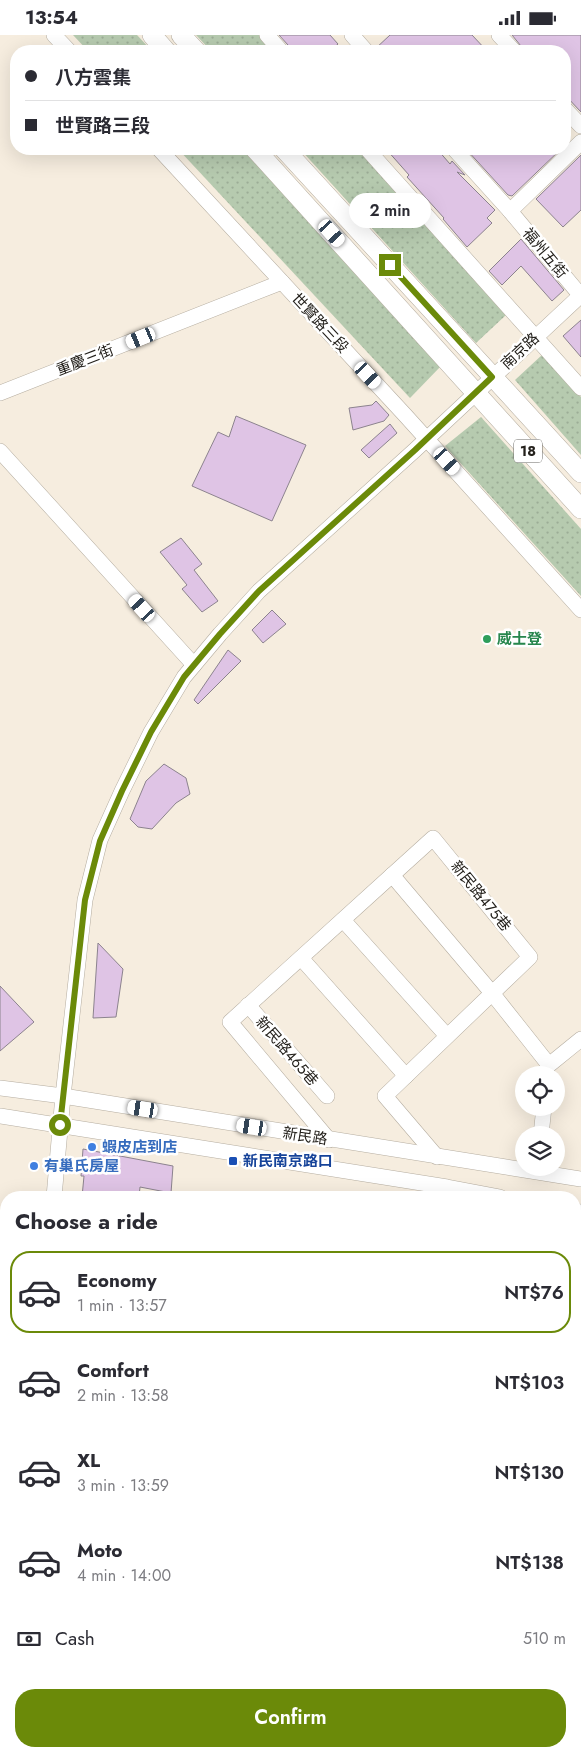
<!DOCTYPE html>
<meta charset="utf-8">
<style>
body{margin:0;font-family:Jost,"Noto Sans TC",sans-serif;background:#f7f7f7;color:#2b2b33;height:100vh;display:flex;flex-direction:column;font-size:19px;white-space:nowrap}
*{box-sizing:border-box;margin:0}
p{font-size:16px;color:#7c7c81}
.icon{flex:none;width:28px;height:28px;fill:none;stroke:currentColor;stroke-width:2;stroke-linecap:round;stroke-linejoin:round}
.map{position:relative;flex:1;overflow:hidden}
.drawer{position:absolute;left:0px;top:1156px;width:581px;height:566px;display:flex;flex-direction:column;background:#fff;border-radius:20px 20px 0 0;box-shadow:0 5px 20px #0002}
.drawer>*{flex:none}
.top-card{position:absolute;left:10px;top:10px;width:561px;height:110px;border-radius:20px;box-shadow:0 5px 20px #0002;display:grid;align-content:center;height:110px;padding:0 15px;background:#fff}
.buttons{position:absolute;left:515px;top:1031px;display:grid;gap:10px}
.buttons a{display:grid;place-items:center;width:50px;height:50px;border-radius:50%;background:#fff;box-shadow:0 5px 20px #0002;font-size:25px}
.end{position:absolute;width:22px;height:22px;margin:-11px;border:6px solid #6b8a09;background:#fff;box-shadow:0 0 0 2px #fff}
.from{border-radius:50%}
.bubble{position:absolute;height:35px;border-radius:18px;background:#fff;box-shadow:0 5px 20px #0002;font-size:16px;font-weight:600;line-height:35px;text-align:center}
.car{position:absolute;width:15px;height:30px;margin:-15px -8px;border-radius:6px;box-shadow:0 0 4px 1px #0007;background:linear-gradient(#fff 24%,#345 0 40%,#fff 0 76%,#345 0 86%,#fff 0)}
.top-card b{display:flex;align-items:center;gap:18px;height:48px;font-size:19px}
.top-card b+b{border-top:1px solid #e1e1e2}
.top-card i{width:12px;height:12px;background:#2b2b33}
ul{padding:0;list-style:none}
li{display:flex;align-items:center;gap:15px;height:82px;margin:0 10px 8px;padding:0 5px;border:2px solid transparent;border-radius:20px}
li div{flex:1}
li b{display:block;font-size:19px}
li em{font-style:normal;font-weight:600}
li.on{border-color:#6b8a09}
li>.icon{width:45px;height:45px;stroke-width:1.5}
h2{padding:0 15px;font-size:22px;line-height:60px}
.pay{display:flex;align-items:center;gap:12px;height:55px;padding:0 15px;font-size:19px}
.pay p{margin-inline-start:auto}
.action{display:flex;gap:10px;margin-top:auto;padding:10px 15px}
.action a{flex:1;height:58px;border-radius:20px;background:#6b8a09;color:#fff;font-size:20px;font-weight:600;line-height:58px;text-align:center}
.status{display:flex;justify-content:space-between;align-items:center;height:35px;padding:0 25px;background:#fff;direction:ltr}
.status svg{height:14px;fill:currentColor}
.map>svg:first-child{display:block}
.grass{fill:url(#grass-dots)}
.building{fill:#dfc4e5;stroke:#8c838e}
.lines{fill:none;stroke-linecap:round;stroke-linejoin:round}
.minor-casing{stroke:#b5ada0;stroke-width:16}
.major-casing{stroke:#b5ada0;stroke-width:20}
.minor{stroke:#fff;stroke-width:15}
.major{stroke:#fff;stroke-width:19}
.route{stroke:#6b8a09;stroke-width:6}
.leisure-dot{fill:#2e9e5b;stroke:#fff;stroke-width:2}
.shop-dot{fill:#3f7fe0;stroke:#fff;stroke-width:2}
.transit-dot{fill:#1a4fb4;stroke:#fff;stroke-width:2}
.labels{text-anchor:middle;dominant-baseline:central;stroke-width:5;stroke-linejoin:round;paint-order:stroke}
.shield{fill:#fff;stroke:#666460;stroke-width:1}
.shield-label{font-size:14px;font-weight:bold;fill:#24211c}
.street-label{font-size:15px;fill:#24211c;stroke:#fff}
.leisure-label{font-size:15px;font-weight:bold;fill:#27864d;stroke:#fff;text-anchor:start}
.shop-label{font-size:15px;font-weight:bold;fill:#366cbe;stroke:#fff;text-anchor:start}
.transit-label{font-size:15px;font-weight:bold;fill:#164399;stroke:#fff;text-anchor:start}
</style>
<div class="status"><b>13:54</b><svg viewBox="0 0 49 12"><path d="M0 12V9h3v3zM5 12V6h3v6zM10 12V3h3v9zM15 12V0h3v12zM26 1h20v11H26zM47 4h2v5h-2z"/></svg></div>
<div class="map">
<svg width="581" height="1722" viewBox="0 0 581 1722">
<defs>
<pattern id="grass-dots" width="8" height="8" patternUnits="userSpaceOnUse" patternTransform="scale(1.25)"><rect width="8" height="8" fill="#b6caaf"/><path d="M2 2h.1M6 6h.1" fill="none" stroke="#9cad96" stroke-width="1.8" stroke-linecap="round"/></pattern>
</defs>
<rect width="100%" height="100%" fill="#f6eddf"/>
<g class="grass">
<path d="M73 0H137L152 16H88Z"/>
<path d="M196 0H260L274 16H211Z"/>
<path d="M178 114H242L442 330 410 363Z"/>
<path d="M300 114H359L506 280 476 308Z"/>
<path d="M543 319 581 362V420L515 345Z"/>
<path d="M481 382 581 494V561L445 411Z"/>
</g>
<g class="building">
<path d="M279 0H330L338 9 330 16H290L288 10Z"/>
<path d="M390 0H472L487 16H375V14Z"/>
<path d="M512 0H581V77L565 60V16H525Z"/>
<path d="M386 114H437L450 129 452 126 465 140 457 137 495 175 487 183 492 188 467 212 443 184 444 183 407 142 409 140Z"/>
<path d="M466 114H561L512 161 508 160Z"/>
<path d="M581 120V175L563 192 536 164Z"/>
<path d="M521 204 564 255 552 266 521 231 502 250 489 236Z"/>
<path d="M581 285V322L563 301Z"/>
<path d="M376 366 389 380 384 386 353 395 349 373 372 370Z"/>
<path d="M236 381 306 410 272 486 192 451 218 397 229 402Z"/>
<path d="M390 389 397 398 369 423 361 415Z"/>
<path d="M181 503 202 529 194 535 218 566 202 577 182 554 187 550 160 517Z"/>
<path d="M272 575 286 589 263 608 252 595Z"/>
<path d="M228 615 241 626 198 669 194 665Z"/>
<path d="M164 729 186 743 190 759 176 768 152 794 138 792 130 784 146 746Z"/>
<path d="M98 908 123 934 116 982 93 983Z"/>
<path d="M0 951 34 987 0 1016Z"/>
<path d="M83 1114 173 1131 171 1158 140 1152 139 1162H82L84 1141H81Z"/>
</g>
<g class="lines">
<g class="minor-casing">
<g id="minor">
<path d="M54 0 69 16"/>
<path d="M267 0 281 16"/>
<path d="M352 0 366 16"/>
<path d="M499 0 514 16"/>
<path d="M565 74 581 91"/>
<path d="M159 114 405 380 581 575"/>
<path d="M367 114 581 353"/>
<path d="M454 114 510 176 581 261"/>
<path d="M510 176 581 107"/>
<path d="M0 358 282 247"/>
<path d="M0 416 194 630"/>
<path d="M392 840 492 958 549 1030 581 1004"/>
<path d="M343 885 447 1001"/>
<path d="M301 923 406 1041"/>
<path d="M248 970 327 1061"/>
<path d="M0 1053 63 1061 581 1144"/>
<path d="M0 1081 447 1152 500 1162"/>
<path d="M541 1100 544 1072"/>
<path d="M329 1105 230 987 433 803 530 922 385 1061 437 1122"/>
<path d="M54 1162 63 1061 85 865 100 805 122 756 151 697 184 642 220 599 259 556 415 415 581 260"/>
<path d="M575 1176 581 1177"/>
<path d="M575 1428 581 1425"/>
<path d="M575 1632 581 1637"/>
<path d="M106 1716 109 1722"/>
<path d="M181 1716 184 1722"/>
<path d="M265 1716 268 1722"/>
<path d="M65 1722 76 1716"/>
<path d="M328 1722 332 1716"/>
</g>
</g>
<g class="major-casing">
<g id="major">
<path d="M152 0 166 16"/>
<path d="M181 0 196 16"/>
<path d="M255 114 581 474"/>
<path d="M284 114 581 438"/>
</g>
</g>
<use href="#minor" class="minor"/>
<use href="#major" class="major"/>
</g>
<g class="lines">
<path class="route" d="M60 1090 85 865 100 806 122 756 151 697 184 642 220 599 259 556 415 415 492 342 390 230"/>
</g>
<circle class="leisure-dot" cx="487" cy="604" r="5"/>
<g class="shop-dot">
<circle cx="92" cy="1112" r="5"/>
<circle cx="34" cy="1131" r="5"/>
</g>
<rect class="transit-dot" x="228" y="1121" width="10" height="10" rx="2.5"/>
<g class="labels">
<rect class="shield" x="514" y="404.5" width="28" height="23" rx="4"/>
<g class="shield-label">
<text x="528" y="416">18</text>
</g>
<g class="street-label">
<text transform="translate(545 218) rotate(50)">福州五街</text>
<text transform="translate(320 288) rotate(47)">世賢路三段</text>
<text transform="translate(520 316) rotate(-43)">南京路</text>
<text transform="translate(85 325) rotate(-21)">重慶三街</text>
<text transform="translate(481 861) rotate(51)">新民路475巷</text>
<text transform="translate(287 1016) rotate(49)">新民路465巷</text>
<text transform="translate(305 1101) rotate(9)">新民路</text>
</g>
<g class="leisure-label">
<text x="497" y="604">威士登</text>
</g>
<g class="shop-label">
<text x="102" y="1112">蝦皮店到店</text>
<text x="44" y="1131">有巢氏房屋</text>
</g>
<g class="transit-label">
<text x="243" y="1126">新民南京路口</text>
</g>
</g>
</svg>
<div class="buttons">
<a><svg class="icon" aria-label="locate" viewBox="0 0 24 24"><circle cx="12" cy="12" r="6"/><path d="M12 2v4M12 18v4M2 12h4M18 12h4"/></svg></a>
<a><svg class="icon" aria-label="layers" viewBox="0 0 24 24"><path d="M12 4l9 5-9 5-9-5zM3 14l9 5 9-5"/></svg></a>
</div>
<i class="end from" style="left:60px;top:1090px"></i>
<i class="end" style="left:390px;top:230px"></i>
<div class="bubble" style="left:349px;top:158px;width:82px">2 min</div>
<i class="car" style="left:332px;top:198px;rotate:138deg"></i>
<i class="car" style="left:141px;top:303px;rotate:248deg"></i>
<i class="car" style="left:368px;top:340px;rotate:137deg"></i>
<i class="car" style="left:447px;top:426px;rotate:138deg"></i>
<i class="car" style="left:142px;top:573px;rotate:318deg"></i>
<i class="car" style="left:143px;top:1074px;rotate:279deg"></i>
<i class="car" style="left:252px;top:1092px;rotate:279deg"></i>
<div class="top-card">
<b><i class="from"></i>八方雲集</b>
<b><i></i>世賢路三段</b>
</div>
<section class="drawer">
<h2>Choose a ride</h2>
<ul>
<li class="on"><svg class="icon" aria-label="car" viewBox="0 0 24 24"><path d="M5 17H2v-5l4-1 3-4h7l3 4 3 1v5h-3M9 17h6M6 11h13"/><circle cx="7" cy="17" r="2"/><circle cx="17" cy="17" r="2"/></svg><div><b>Economy</b><p>1 min · 13:57</p></div><em>NT$76</em></li>
<li><svg class="icon" aria-label="car" viewBox="0 0 24 24"><path d="M5 17H2v-5l4-1 3-4h7l3 4 3 1v5h-3M9 17h6M6 11h13"/><circle cx="7" cy="17" r="2"/><circle cx="17" cy="17" r="2"/></svg><div><b>Comfort</b><p>2 min · 13:58</p></div><em>NT$103</em></li>
<li><svg class="icon" aria-label="car" viewBox="0 0 24 24"><path d="M5 17H2v-5l4-1 3-4h7l3 4 3 1v5h-3M9 17h6M6 11h13"/><circle cx="7" cy="17" r="2"/><circle cx="17" cy="17" r="2"/></svg><div><b>XL</b><p>3 min · 13:59</p></div><em>NT$130</em></li>
<li><svg class="icon" aria-label="car" viewBox="0 0 24 24"><path d="M5 17H2v-5l4-1 3-4h7l3 4 3 1v5h-3M9 17h6M6 11h13"/><circle cx="7" cy="17" r="2"/><circle cx="17" cy="17" r="2"/></svg><div><b>Moto</b><p>4 min · 14:00</p></div><em>NT$138</em></li>
</ul>
<div class="pay"><svg class="icon" aria-label="cash" viewBox="0 0 24 24"><path d="M3 7h18v10H3z"/><circle cx="12" cy="12" r="2"/></svg>Cash<p>510 m</p></div>
<div class="action"><a>Confirm</a></div>
</section>
</div>
